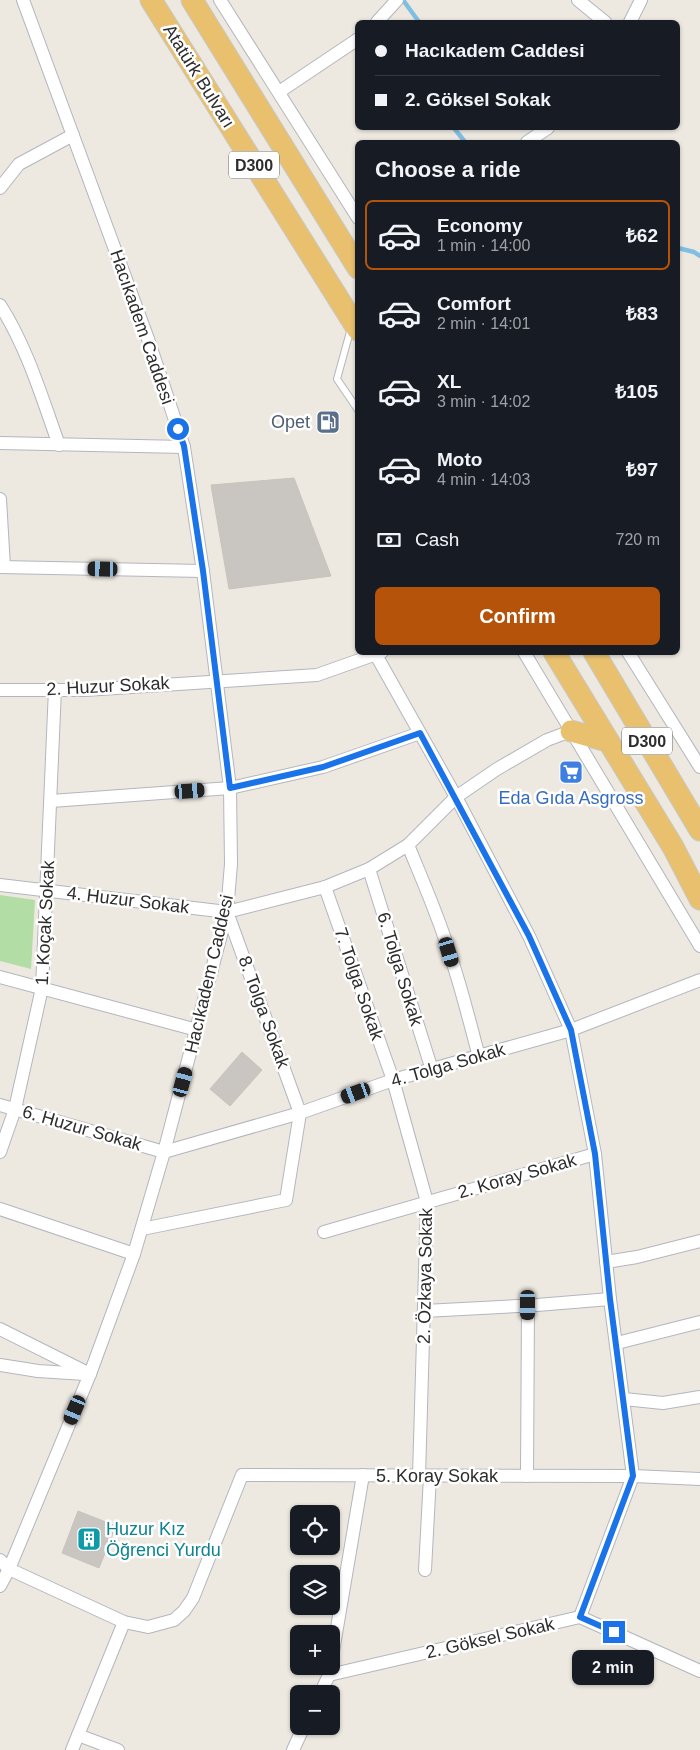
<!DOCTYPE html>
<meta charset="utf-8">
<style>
body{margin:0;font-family:Helvetica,sans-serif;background:#242831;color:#f1f3f6;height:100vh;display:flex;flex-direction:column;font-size:19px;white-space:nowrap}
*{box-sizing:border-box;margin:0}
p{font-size:16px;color:#9ea1a6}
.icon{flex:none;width:28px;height:28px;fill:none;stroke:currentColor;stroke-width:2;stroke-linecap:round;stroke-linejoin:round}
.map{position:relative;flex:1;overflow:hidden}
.sheet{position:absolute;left:355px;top:140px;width:325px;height:515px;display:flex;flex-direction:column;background:#171b24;border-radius:8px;box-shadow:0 1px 4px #0004}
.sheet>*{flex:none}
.banner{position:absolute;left:355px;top:20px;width:325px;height:110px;border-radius:8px;box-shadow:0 1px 4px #0004;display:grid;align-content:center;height:110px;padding:0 20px;background:#171b24}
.buttons{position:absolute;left:290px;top:1505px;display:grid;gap:10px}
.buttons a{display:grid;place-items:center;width:50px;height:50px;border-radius:8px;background:#171b24;box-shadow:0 1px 4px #0004;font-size:25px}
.end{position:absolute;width:22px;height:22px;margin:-11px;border:6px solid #1a73e8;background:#fff;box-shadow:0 0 0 2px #fff}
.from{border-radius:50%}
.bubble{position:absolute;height:35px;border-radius:8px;background:#171b24;box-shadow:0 1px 4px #0004;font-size:16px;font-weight:800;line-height:35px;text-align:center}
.car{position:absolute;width:15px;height:30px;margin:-15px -8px;border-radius:6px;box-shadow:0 0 4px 1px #0007;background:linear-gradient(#222 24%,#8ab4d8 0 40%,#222 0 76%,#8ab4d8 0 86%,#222 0)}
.banner b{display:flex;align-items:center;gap:18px;height:48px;font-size:19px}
.banner b+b{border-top:1px solid #363941}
.banner i{width:12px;height:12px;background:#f1f3f6}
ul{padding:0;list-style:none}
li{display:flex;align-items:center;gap:15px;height:70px;margin:0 10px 8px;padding:0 10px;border:2px solid transparent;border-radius:8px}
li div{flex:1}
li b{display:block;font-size:19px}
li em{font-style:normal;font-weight:800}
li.on{border-color:#b45309}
li>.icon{width:45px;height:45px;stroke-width:1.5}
h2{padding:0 20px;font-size:22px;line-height:60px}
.pay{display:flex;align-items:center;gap:12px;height:55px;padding:0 20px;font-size:19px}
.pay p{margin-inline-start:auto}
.button{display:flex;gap:10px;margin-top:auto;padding:10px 20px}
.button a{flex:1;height:58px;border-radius:8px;background:#b45309;color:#fff;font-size:20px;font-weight:800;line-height:58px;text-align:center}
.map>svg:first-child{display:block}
.green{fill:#b2dda4}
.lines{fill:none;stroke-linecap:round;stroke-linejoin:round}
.stream{stroke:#80bfe2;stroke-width:4.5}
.building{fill:#c9c5c0;stroke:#c8c4ba}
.service-casing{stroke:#b4b6bf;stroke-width:8}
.minor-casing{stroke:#b4b6bf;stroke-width:14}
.trunk-casing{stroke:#c8c8c8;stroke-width:23}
.service{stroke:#fff;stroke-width:6}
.minor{stroke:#fff;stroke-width:12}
.trunk{stroke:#e8c06e;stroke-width:21}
.route{stroke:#1a73e8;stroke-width:6}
.labels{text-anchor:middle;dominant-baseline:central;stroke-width:5;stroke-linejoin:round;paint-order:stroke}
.shield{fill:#fff;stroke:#6c6c6c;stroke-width:1}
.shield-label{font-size:16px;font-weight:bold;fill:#2d2d2d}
.street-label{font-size:18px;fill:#2d2d2d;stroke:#fff}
.service-label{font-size:18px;fill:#4e5e75;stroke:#fff;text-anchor:end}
.shop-label{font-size:18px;fill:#366cbe;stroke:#fff}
.culture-label{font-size:18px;fill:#0d838f;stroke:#fff;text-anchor:start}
</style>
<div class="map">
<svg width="700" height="1750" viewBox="0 0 700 1750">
<rect width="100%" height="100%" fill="#ede9e1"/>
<path class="green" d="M0 895 35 900 31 969 0 961Z"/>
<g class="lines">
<g class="stream">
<path d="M403 0 419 22"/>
<path d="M454 128 465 142"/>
<path d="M678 248 694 252 700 256"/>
</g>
</g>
<g class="building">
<path d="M294 478 331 576 229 589 211 485Z"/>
<path d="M242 1052 262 1070 230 1106 210 1089Z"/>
<path d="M78 1511 116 1526 99 1568 62 1553Z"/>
</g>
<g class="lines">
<g class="service-casing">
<path id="service" d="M351 328 337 379 358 410"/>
</g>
<g class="minor-casing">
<g id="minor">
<path d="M220 0 358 218"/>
<path d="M578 0 605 22"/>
<path d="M377 22 397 0"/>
<path d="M630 22 641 0"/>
<path d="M279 92 358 39"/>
<path d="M527 142 548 128"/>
<path d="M0 188 19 164 73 135"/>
<path d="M0 305C27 347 42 398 59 445"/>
<path d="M0 443 184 447"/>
<path d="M0 499 4 567"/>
<path d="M0 567 203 571"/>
<path d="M524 652 700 946"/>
<path d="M628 652 700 767"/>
<path d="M376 655 456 797 529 936 571 1030 595 1154 610 1299 633 1476 580 1617"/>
<path d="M0 690H85L317 675 382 652"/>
<path d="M51 801 230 788 323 767 420 733"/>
<path d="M408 845C417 867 426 888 434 909 453 957 466 1007 479 1057"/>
<path d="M369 869 432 1070"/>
<path d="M0 885 227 912 325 887 369 869 408 845 456 797 497 769 547 740 571 731"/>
<path d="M325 887 393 1080 427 1202 419 1476"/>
<path d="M0 977 197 1030"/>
<path d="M0 1105 164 1152 300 1113 393 1080 571 1030 700 980"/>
<path d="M0 1152 15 1109 42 988 55 689"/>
<path d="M0 1209 134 1254"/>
<path d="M142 1229 286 1200 300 1113 227 912"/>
<path d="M324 1232 595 1154"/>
<path d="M606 1262 637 1257 700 1241"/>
<path d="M424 1311 537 1305 610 1299"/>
<path d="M0 1329 90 1374"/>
<path d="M617 1343 700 1322"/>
<path d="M0 1365 38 1371 85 1374"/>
<path d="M624 1399 663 1403 700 1397"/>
<path d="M527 1476 528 1305"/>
<path d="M0 1560 9 1569 124 1622 148 1627 174 1620 184 1611 193 1598 242 1475 633 1476 700 1479"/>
<path d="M425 1570 430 1476"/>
<path d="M0 1586 9 1569 90 1374 134 1254 164 1152 227 912 231 864 230 788 203 571 184 447 148 339 23 0"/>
<path d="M331 1663 363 1475"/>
<path d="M329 1675 580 1617 700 1671"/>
<path d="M320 1694 329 1675 331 1666"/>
<path d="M78 1735 118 1750"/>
<path d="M72 1750 124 1622"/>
<path d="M293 1750 304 1726"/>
</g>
</g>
<g class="trunk-casing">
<g id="trunk">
<path d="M151 0 358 330"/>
<path d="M192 0 358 268"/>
<path d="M554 652 673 847 700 899"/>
<path d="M594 652 700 830"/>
<path d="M571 731 607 741"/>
</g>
</g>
<use href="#service" class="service"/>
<use href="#minor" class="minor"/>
<use href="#trunk" class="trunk"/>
</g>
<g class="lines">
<path class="route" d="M178 429 184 446 203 571 230 788 323 767 420 733 529 936 571 1030 595 1154 610 1299 633 1476 580 1617 614 1632"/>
</g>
<defs>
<g id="fuel-square" transform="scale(1.25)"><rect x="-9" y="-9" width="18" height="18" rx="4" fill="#5c6f8a" stroke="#fff"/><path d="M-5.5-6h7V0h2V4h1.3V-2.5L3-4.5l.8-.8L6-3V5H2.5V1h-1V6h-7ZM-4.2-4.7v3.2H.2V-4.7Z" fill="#fff"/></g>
<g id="supermarket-square" transform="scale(1.25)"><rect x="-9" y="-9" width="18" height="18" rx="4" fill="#3f7fe0" stroke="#fff"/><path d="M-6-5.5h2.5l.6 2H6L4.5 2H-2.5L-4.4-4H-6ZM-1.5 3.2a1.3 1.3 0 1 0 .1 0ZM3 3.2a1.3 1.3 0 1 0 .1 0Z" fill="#fff"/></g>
<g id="building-square" transform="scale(1.25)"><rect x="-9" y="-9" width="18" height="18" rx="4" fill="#0f9aa8" stroke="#fff"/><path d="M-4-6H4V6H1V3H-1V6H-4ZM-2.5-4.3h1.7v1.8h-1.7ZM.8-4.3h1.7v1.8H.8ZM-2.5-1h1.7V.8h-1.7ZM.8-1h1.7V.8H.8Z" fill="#fff"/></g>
</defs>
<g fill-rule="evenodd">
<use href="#fuel-square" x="328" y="422"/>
<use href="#supermarket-square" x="571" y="772"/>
<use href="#building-square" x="89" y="1539"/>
</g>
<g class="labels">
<g class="shield">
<rect x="229" y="151.5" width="50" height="27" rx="4"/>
<rect x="622" y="727.5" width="50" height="27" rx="4"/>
</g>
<g class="shield-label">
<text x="254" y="165">D300</text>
<text x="647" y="741">D300</text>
</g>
<g class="street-label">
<text transform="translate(199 76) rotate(58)">Atatürk Bulvarı</text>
<text transform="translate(142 327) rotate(71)">Hacıkadem Caddesi</text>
<text transform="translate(108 686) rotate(-3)">2. Huzur Sokak</text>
<text transform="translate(128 900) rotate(7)">4. Huzur Sokak</text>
<text transform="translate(45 923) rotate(-87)">1. Koçak Sokak</text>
<text transform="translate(400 969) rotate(73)">6. Tolga Sokak</text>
<text transform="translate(209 974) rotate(-77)">Hacıkadem Caddesi</text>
<text transform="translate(359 984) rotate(71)">7. Tolga Sokak</text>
<text transform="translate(264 1012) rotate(70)">8. Tolga Sokak</text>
<text transform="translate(448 1065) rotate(-16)">4. Tolga Sokak</text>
<text transform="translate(82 1128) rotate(16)">6. Huzur Sokak</text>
<text transform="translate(517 1176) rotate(-16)">2. Koray Sokak</text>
<text transform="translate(425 1276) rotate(-89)">2. Özkaya Sokak</text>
<text x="437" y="1476">5. Koray Sokak</text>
<text transform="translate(490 1638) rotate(-13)">2. Göksel Sokak</text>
</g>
<g class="service-label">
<text x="310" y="422">Opet</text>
</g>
<g class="shop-label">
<text x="571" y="798">Eda Gıda Asgross</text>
</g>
<g class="culture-label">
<text x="106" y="1529">Huzur Kız<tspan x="106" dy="21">Öğrenci Yurdu</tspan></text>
</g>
</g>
</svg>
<div class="buttons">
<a><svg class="icon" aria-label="locate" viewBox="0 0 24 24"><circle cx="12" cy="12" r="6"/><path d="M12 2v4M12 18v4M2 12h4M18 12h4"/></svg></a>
<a><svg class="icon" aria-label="layers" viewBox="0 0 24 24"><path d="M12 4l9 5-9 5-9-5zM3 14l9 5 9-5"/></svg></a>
<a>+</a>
<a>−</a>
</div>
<i class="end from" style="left:178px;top:429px"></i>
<i class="end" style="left:614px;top:1632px"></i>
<div class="bubble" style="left:572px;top:1650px;width:82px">2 min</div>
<i class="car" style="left:103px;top:569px;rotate:271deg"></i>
<i class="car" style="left:190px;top:791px;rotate:86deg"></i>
<i class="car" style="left:449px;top:952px;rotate:163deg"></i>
<i class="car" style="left:183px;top:1082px;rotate:15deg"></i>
<i class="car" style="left:356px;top:1093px;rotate:250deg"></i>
<i class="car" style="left:528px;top:1305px;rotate:180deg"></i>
<i class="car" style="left:75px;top:1410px;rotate:203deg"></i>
<div class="banner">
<b><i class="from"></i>Hacıkadem Caddesi</b>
<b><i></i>2. Göksel Sokak</b>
</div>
<section class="sheet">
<h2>Choose a ride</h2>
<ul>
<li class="on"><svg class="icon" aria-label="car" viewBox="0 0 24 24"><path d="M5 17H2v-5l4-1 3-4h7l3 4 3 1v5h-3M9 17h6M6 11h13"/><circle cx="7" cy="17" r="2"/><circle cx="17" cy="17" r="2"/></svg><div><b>Economy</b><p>1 min · 14:00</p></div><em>₺62</em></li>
<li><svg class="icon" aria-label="car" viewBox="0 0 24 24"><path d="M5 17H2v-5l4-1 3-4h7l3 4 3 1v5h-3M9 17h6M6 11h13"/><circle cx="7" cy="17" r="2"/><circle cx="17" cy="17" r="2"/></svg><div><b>Comfort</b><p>2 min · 14:01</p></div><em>₺83</em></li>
<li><svg class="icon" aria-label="car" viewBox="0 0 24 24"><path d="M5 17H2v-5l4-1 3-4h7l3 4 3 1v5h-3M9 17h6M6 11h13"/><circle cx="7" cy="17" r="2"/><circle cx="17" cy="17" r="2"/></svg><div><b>XL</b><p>3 min · 14:02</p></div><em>₺105</em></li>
<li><svg class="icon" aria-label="car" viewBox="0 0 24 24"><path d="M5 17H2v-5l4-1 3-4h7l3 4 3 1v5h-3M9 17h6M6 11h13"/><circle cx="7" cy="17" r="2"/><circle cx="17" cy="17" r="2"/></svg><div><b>Moto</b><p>4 min · 14:03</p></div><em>₺97</em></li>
</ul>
<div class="pay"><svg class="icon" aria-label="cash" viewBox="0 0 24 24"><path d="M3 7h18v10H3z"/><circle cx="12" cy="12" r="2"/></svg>Cash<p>720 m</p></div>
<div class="button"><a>Confirm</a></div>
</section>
</div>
